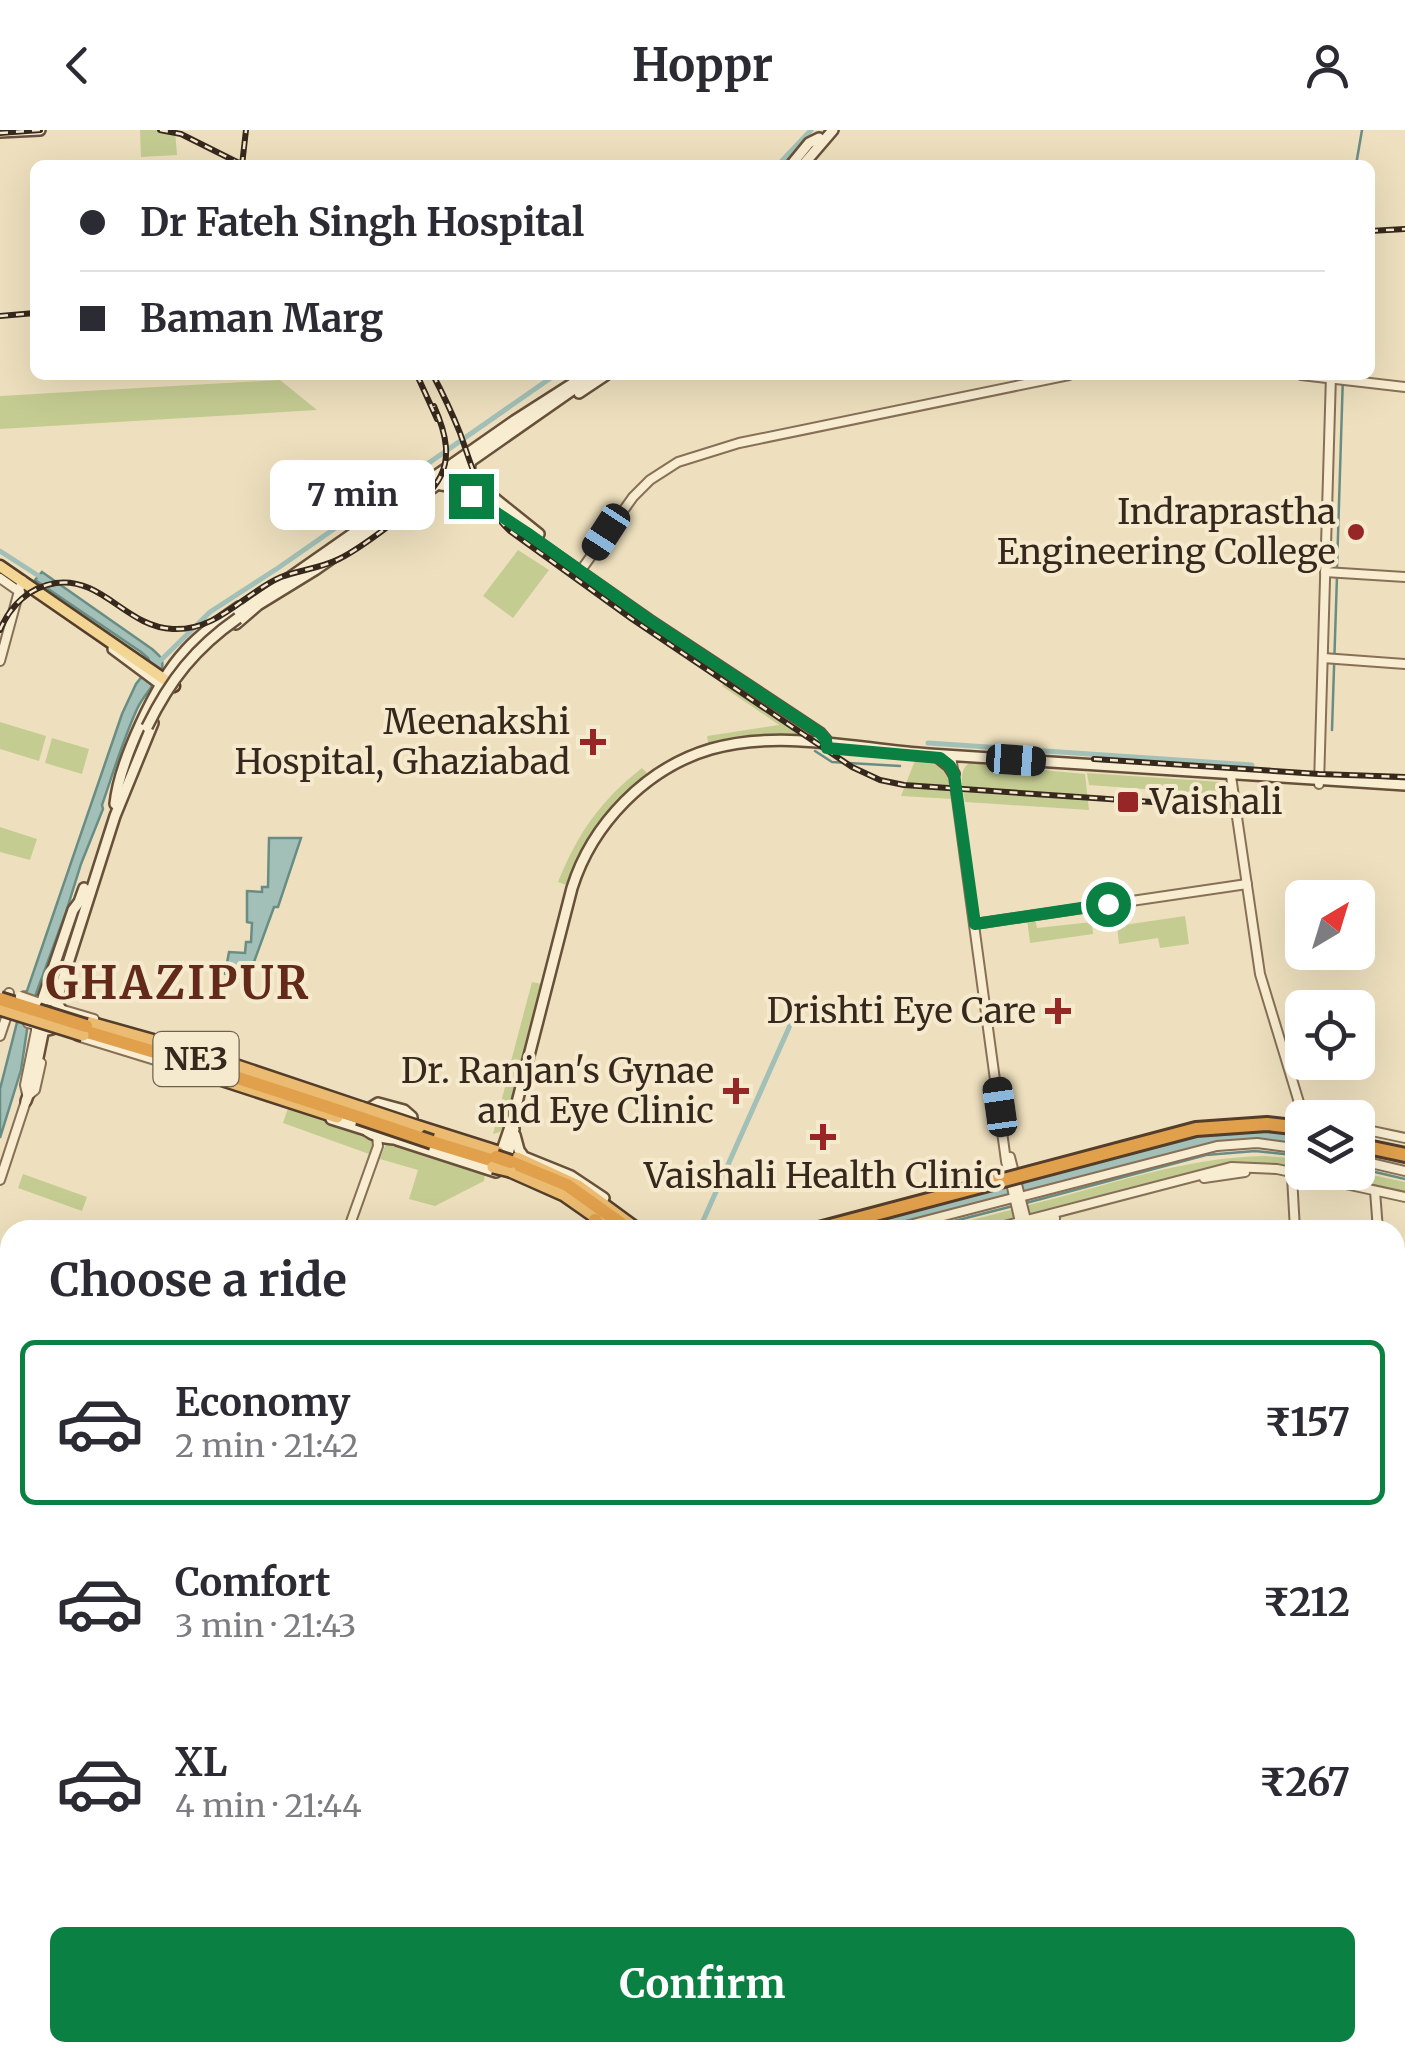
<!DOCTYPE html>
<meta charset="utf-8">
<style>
body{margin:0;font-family:Merriweather,serif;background:#f7f7f7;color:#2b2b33;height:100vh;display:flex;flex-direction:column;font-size:38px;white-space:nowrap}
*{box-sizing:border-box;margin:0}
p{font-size:32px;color:#7c7c81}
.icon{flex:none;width:55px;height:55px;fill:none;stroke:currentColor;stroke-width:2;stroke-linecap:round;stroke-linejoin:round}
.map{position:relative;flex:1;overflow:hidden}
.details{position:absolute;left:0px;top:1090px;width:1405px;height:842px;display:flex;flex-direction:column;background:#fff;border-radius:30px 30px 0 0;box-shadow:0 10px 40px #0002}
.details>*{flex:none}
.hud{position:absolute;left:30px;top:30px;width:1345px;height:220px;border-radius:15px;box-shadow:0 10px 40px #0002;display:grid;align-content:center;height:220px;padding:0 50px;background:#fff}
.needle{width:65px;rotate:38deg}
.buttons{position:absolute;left:1285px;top:750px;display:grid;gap:20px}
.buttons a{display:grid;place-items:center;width:90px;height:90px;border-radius:15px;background:#fff;box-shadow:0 10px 40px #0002;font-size:50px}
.end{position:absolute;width:45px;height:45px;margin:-22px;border:12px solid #0b8043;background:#fff;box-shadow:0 0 0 5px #fff}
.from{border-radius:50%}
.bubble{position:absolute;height:70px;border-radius:15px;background:#fff;box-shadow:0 10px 40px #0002;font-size:32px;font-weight:700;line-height:70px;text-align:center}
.car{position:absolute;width:30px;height:60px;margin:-30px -15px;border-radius:12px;box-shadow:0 0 8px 2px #0007;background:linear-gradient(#222 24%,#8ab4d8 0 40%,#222 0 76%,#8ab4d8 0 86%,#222 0)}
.hud b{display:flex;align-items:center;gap:35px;height:95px;font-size:38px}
.hud b+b{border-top:2px solid #e1e1e2}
.hud i{width:25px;height:25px;background:#2b2b33}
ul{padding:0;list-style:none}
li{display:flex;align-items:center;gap:30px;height:165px;margin:0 20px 15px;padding:0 30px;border:5px solid transparent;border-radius:15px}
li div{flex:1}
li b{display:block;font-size:38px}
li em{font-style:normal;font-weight:700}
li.current{border-color:#0b8043}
li>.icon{width:90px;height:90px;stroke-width:1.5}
h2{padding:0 50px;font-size:45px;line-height:120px}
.action{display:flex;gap:20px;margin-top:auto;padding:20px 50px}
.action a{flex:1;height:115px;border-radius:15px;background:#0b8043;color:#fff;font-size:40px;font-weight:700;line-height:115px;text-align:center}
header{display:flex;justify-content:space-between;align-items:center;height:130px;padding:0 50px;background:#fff;font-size:45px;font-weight:700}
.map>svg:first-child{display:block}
.green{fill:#c5cc92}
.water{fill:#a2c0b7;stroke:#698d84;stroke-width:2.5}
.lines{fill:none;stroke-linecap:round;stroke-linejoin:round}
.stream{stroke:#698d84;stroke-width:2.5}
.canal{stroke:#a2c0b7;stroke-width:5}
.secondary-tunnel{stroke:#c9bb9e;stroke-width:9;stroke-dasharray:9 4.5;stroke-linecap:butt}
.tertiary-casing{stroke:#877057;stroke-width:12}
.secondary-casing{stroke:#68513a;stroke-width:14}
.primary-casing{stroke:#543e2b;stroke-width:15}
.trunk-casing{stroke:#543e2b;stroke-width:16}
.motorway-casing{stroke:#543e2b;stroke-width:18}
.tertiary{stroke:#f9edd1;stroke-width:8}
.secondary{stroke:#f9edd1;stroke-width:9}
.primary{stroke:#f3d694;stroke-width:10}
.trunk{stroke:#eabb70;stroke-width:11}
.motorway{stroke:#e1a04c;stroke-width:12}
.rail-casing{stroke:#36281c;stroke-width:6}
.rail{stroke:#f6eace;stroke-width:2.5;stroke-dasharray:8;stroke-linecap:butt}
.tertiary-bridge-casing{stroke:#877057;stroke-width:12;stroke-linecap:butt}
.secondary-bridge-casing{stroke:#68513a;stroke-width:14;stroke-linecap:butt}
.trunk-bridge-casing{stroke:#543e2b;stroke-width:16;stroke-linecap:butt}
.motorway-bridge-casing{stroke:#543e2b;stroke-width:18;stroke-linecap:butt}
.tertiary-bridge{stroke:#f9edd1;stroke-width:8}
.secondary-bridge{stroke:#f9edd1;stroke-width:9}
.trunk-bridge{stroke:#eabb70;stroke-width:11}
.motorway-bridge{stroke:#e1a04c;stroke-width:12}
.route{stroke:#0b8043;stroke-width:12}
.poi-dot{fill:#972626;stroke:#f6eace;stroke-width:4}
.labels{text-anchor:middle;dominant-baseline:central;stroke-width:8;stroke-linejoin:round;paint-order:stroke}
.shield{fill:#f6eace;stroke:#706251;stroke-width:2.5}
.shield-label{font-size:32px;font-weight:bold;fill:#36281c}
.poi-label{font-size:35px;fill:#36281c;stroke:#f6eace;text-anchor:end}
.district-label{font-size:45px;font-weight:bold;letter-spacing:2.5px;fill:#632a1a;stroke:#f6eace}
</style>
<header><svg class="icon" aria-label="back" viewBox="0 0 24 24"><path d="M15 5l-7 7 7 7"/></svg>Hoppr<svg class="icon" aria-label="person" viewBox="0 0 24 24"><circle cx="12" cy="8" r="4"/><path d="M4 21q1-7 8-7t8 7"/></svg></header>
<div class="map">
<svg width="1405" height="1931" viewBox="0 0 1405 1931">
<rect width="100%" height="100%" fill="#eee0be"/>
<g class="green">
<path d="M140 0H175L177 25 141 27Z"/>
<path d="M280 250 317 280 0 299V266Z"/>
<path d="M518 420 549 440 513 488 483 466Z"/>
<path d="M726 550 793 597 800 595 809 601 808 607 709 617 707 606 779 595 722 556Z"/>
<path d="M0 592 46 606 39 631 0 619Z"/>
<path d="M52 608 89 619 82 644 45 633Z"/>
<path d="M916 628 942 632 953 646V669L901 666Z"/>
<path d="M969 633 1085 644 1089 680 965 672C963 659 957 642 969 633Z"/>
<path d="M642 638 650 646 590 709 569 756 558 752C578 703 600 671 642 638Z"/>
<path d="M1087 643 1222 652 1224 665 1089 655Z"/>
<path d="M0 697 37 709 30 730 0 722Z"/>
<path d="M1185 786 1189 814 1160 818 1158 808 1119 814 1117 796Z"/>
<path d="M1035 788 1037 798 1092 792 1093 804 1030 813 1027 789Z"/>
<path d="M532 852 542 854 522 937 510 935Z"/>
<path d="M509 941 520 943 509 986 500 1002 493 1004Z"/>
<path d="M288 978 374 1010 369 1024 283 993Z"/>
<path d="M390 1012 485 1043 484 1051 435 1076 409 1069 418 1040 380 1029 386 1013Z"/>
<path d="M1265 1026 1290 1028 1289 1038 1255 1034 1226 1036 1110 1064 1029 1087 1027 1085 1025 1076C1103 1057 1184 1027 1265 1026Z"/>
<path d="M1358 1042 1405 1052V1064L1311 1043Z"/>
<path d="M23 1044 87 1067 82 1081 18 1058Z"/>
<path d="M1011 1080 1016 1087 1014 1091 978 1100H932Z"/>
<path d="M128 1923V1922L246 1923 240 1931H93Z"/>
</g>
<g class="water">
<path d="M42 442 152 519C159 525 164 529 162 538 158 552 143 565 137 579 123 610 113 643 102 675L103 679 81 734 66 782 30 880 21 940 0 1008V959L24 865 22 862 27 861 122 584 136 554 151 535 148 528 141 522 35 450Z"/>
<path d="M269 708H301L278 777H274L247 851 225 844 229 822 245 823 246 812H251L252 793 247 792V761L262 762V757H268Z"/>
<path d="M1237 997 1302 1001V1017L1248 1011 1047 1058 886 1100H826L1183 1004Z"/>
</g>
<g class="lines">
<g class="stream">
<path d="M1356 35 1362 0"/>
<path d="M1337 438 1343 245"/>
<path d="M1332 600 1337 446"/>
<path d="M815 621 832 632 900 636"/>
<path d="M1358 1038 1405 1049"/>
<path d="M1026 1073 1206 1025 1255 1021 1302 1026"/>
<path d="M919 1100 1013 1076"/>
<path d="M0 1340 10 1337"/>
</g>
<g class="canal">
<path d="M778 35 811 0"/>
<path d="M0 421 42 448"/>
<path d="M157 529 160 531 210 482 278 438 555 245"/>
<path d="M928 613 1252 635"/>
<path d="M699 1100 795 884"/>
<path d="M0 1304 10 1301"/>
</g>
<path class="secondary-tunnel" d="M45 885 49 868"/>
<g class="tertiary-casing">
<g id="tertiary">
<path d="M1301 245 1405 257"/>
<path d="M584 436 633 367 650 350 678 332 739 313 1069 245"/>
<path d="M1325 442 1405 447"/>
<path d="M0 448 20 462"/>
<path d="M1323 528 1405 534"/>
<path d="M0 531 22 450"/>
<path d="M951 625 1006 1031 1020 1092"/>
<path d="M1231 646 1260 844 1301 979 1296 1043"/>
<path d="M1319 654 1331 245"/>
<path d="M975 794 1247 754"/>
<path d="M60 879 94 889"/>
<path d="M0 906 7 885 9 863"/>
<path d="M77 906 168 934"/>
<path d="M27 964 25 955 36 901V895L28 893"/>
<path d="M29 965 35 960 41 933"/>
<path d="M1358 998 1405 1008"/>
<path d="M1010 1027 1026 1090"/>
<path d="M1358 1030 1405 1041"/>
<path d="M1292 1046 1295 1100"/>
<path d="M1204 1048 1245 1042"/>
<path d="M0 1050 26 971"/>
<path d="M1375 1061 1378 1100"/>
<path d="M1020 1067 1217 1016 1257 1013 1294 1018"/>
<path d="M348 1100 378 1016 377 1005"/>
<path d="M890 1100 1013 1068"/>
<path d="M989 1100 1231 1037 1277 1039 1405 1067"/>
<path d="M1012 1100 1055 1088"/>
<path d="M1395 1184 1405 1183"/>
<path d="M0 1334 10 1331"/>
<path d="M0 1345 10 1342"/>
<path d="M1395 1433 1405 1419"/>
<path d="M0 1513 10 1533"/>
<path d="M0 1540 10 1535"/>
<path d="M1395 1695 1405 1703"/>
<path d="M1395 1748 1405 1756"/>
<path d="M1395 1771 1405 1761"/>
<path d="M1395 1912 1405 1920"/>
<path d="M808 1922 818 1931"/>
<path d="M1164 1922 1174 1931"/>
<path d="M0 1928 78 1930 115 1922"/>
<path d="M793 1931 800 1922"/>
<path d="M1201 1931 1208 1922"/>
</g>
</g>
<g class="secondary-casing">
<g id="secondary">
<path d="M0 2 40 0"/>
<path d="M791 35 809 13 819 8"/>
<path d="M803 35 833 0"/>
<path d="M579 263 606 245"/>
<path d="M470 333 469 344 473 351 539 404"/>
<path d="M441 355 457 357 482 373 649 490 820 603 826 610 827 615"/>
<path d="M236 485 514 291 575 252"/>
<path d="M236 494 258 475 315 440 594 245"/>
<path d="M113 519 164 557"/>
<path d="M939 628 949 636 954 644"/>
<path d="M115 674C119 633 156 552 185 521 200 504 220 490 239 477"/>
<circle cx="47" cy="885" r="15"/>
<path d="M42 871 73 780 79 772 84 758"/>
<path d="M58 876 57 870 62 852 115 686 153 593"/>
<path d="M26 971 33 952 43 903"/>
<path d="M378 973 404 980 412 987V1002L406 1008C396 1011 372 1008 364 998 360 992 363 987 365 981Z"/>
<path d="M331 989 366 1000"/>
<path d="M515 1005 519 1020 524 1027 571 1046 604 1068"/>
<path d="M397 1010 496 1042"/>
<path d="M499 1029 513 988 572 758C592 694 646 638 711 619 782 599 857 619 929 624 1088 634 1246 645 1405 655"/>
<path d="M506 1033 514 999"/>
<path d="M0 1848H10"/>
</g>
</g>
<g class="primary-casing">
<path id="primary" d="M0 436 174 556"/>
</g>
<g class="trunk-casing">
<g id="trunk">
<path d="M87 892 208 926"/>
<path d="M165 931 337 987"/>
<path d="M225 932 362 978"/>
<path d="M419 997 498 1022"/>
<path d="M517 1028 578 1056 638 1100"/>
<path d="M510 1041 564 1065 614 1100"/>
<path d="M1395 1719 1405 1727"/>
</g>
</g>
<g class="motorway-casing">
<g id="motorway">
<path d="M84 901 195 934 358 987"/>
<path d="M197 927 231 935"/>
<path d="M432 1012 494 1031"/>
<path d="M1358 1015 1405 1025"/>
<path d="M511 1032 567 1055 630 1100"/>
<path d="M595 1090 603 1100"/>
<path d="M1395 1706 1405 1714"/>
</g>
</g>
<use href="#tertiary" class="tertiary"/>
<use href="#secondary" class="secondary"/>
<use href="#primary" class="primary"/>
<use href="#trunk" class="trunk"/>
<use href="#motorway" class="motorway"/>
<g class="rail-casing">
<g id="rail">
<path d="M160 0 181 4 243 35"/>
<path d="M0 3 40 0"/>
<path d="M242 35 246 0"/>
<path d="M1370 101 1405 99"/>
<path d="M0 186 35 183"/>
<path d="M417 245 437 289"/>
<path d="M433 245C443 264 452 283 460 303 473 339 481 374 510 401L632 489 852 637 880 650 904 655 1226 677"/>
<path d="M0 500C10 476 29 457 56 453 103 447 126 497 173 499 218 501 244 463 281 447 300 440 321 438 339 429 357 420 374 407 390 395 439 359 462 339 434 276"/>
<path d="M1094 629 1319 644 1405 647"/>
</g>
</g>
<use href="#rail" class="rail"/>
<g class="tertiary-bridge-casing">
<path id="tertiary-bridge" d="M20 866 37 872"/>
</g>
<g class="secondary-bridge-casing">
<path id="secondary-bridge" d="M147 597C170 550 195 518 238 488"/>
</g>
<g class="trunk-bridge-casing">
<g id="trunk-bridge">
<path d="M0 879 83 905"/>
<path d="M362 978 419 997"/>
<path d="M493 1037 510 1041"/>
</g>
</g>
<g class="motorway-bridge-casing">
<g id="motorway-bridge">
<path d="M0 869 86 896"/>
<path d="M358 987 432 1012"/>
<path d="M496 1027 511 1032"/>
<path d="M815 1100 1196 999 1267 994 1302 998"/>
</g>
</g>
<use href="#tertiary-bridge" class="tertiary-bridge"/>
<use href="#secondary-bridge" class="secondary-bridge"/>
<use href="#trunk-bridge" class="trunk-bridge"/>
<use href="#motorway-bridge" class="motorway-bridge"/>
</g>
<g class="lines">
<path class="route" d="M471 366 527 403 649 490 820 603 826 610 827 618 940 628 950 636 954 644 975 794 1108 774"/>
</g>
<g class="poi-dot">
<circle cx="1356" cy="402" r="10"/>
<path d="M588 597h10v10h10v10h-10v10h-10v-10h-10v-10h10z"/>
<rect x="1116" y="660" width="24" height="24" rx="5"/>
<path d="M1053 866h10v10h10v10h-10v10h-10v-10h-10v-10h10z"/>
<path d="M731 946h10v10h10v10h-10v10h-10v-10h-10v-10h10z"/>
<path d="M818 992h10v10h10v10h-10v10h-10v-10h-10v-10h10z"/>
</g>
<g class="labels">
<rect class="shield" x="153.5" y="902" width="85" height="54" rx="8"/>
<g class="shield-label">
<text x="196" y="929">NE3</text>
</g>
<g class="poi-label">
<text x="1336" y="382">Indraprastha<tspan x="1336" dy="40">Engineering College</tspan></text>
<text x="570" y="592">Meenakshi<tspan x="570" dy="40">Hospital, Ghaziabad</tspan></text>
<text x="1150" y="672" text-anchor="start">Vaishali</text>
<text x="1036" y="881">Drishti Eye Care</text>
<text x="714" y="941">Dr. Ranjan's Gynae<tspan x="714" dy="40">and Eye Clinic</tspan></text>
<text x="823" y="1046" text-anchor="middle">Vaishali Health Clinic</text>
</g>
<g class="district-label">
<text x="178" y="853">GHAZIPUR</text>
</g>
</g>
</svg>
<div class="buttons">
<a><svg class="needle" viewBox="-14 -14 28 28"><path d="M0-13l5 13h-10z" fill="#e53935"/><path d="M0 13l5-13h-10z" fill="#7c7c81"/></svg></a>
<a><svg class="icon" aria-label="locate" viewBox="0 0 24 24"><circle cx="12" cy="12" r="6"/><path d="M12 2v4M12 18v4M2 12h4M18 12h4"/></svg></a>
<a><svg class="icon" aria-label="layers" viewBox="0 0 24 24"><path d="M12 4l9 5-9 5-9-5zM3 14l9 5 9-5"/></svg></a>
</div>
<i class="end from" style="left:1108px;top:774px"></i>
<i class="end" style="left:471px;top:366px"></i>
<div class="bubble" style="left:270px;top:330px;width:165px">7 min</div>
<i class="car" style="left:606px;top:402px;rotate:213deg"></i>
<i class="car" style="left:1016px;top:630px;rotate:94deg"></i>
<i class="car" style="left:1000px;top:977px;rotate:352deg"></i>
<div class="hud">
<b><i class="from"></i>Dr Fateh Singh Hospital</b>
<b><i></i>Baman Marg</b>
</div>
<section class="details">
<h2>Choose a ride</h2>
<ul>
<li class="current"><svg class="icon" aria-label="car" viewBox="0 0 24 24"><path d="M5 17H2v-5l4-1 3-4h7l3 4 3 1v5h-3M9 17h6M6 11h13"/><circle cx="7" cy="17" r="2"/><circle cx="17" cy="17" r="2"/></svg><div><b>Economy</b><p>2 min · 21:42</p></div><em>₹157</em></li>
<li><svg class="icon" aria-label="car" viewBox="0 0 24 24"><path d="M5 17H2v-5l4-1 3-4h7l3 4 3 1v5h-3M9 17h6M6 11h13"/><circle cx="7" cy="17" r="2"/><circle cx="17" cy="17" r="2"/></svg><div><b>Comfort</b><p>3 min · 21:43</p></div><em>₹212</em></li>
<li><svg class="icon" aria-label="car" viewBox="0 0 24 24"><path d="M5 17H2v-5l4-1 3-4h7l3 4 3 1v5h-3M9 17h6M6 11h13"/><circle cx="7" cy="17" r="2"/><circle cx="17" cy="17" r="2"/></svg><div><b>XL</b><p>4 min · 21:44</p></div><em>₹267</em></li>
</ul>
<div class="action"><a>Confirm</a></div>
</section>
</div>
